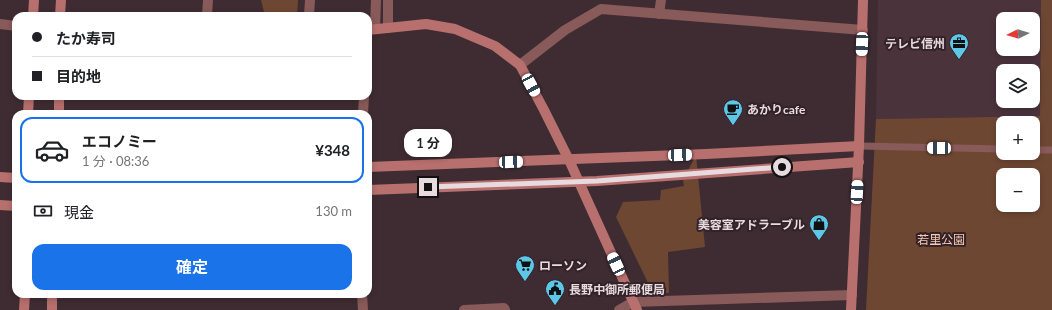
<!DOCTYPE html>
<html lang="ja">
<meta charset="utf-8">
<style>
body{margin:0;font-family:Lato,"Noto Sans JP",sans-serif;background:#f2f2f2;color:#202124;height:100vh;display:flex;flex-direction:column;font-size:15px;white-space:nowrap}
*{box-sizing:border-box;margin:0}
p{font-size:13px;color:#757577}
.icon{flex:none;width:22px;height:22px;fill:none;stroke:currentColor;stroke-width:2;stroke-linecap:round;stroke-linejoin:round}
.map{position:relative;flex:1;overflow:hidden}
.drawer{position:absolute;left:12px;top:110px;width:360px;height:188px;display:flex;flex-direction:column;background:#fff;border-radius:12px;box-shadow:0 2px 6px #0003}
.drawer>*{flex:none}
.guide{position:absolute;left:12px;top:12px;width:360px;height:88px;border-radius:12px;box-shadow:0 2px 6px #0003;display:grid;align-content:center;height:88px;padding:0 20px;background:#fff}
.needle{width:26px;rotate:265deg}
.tools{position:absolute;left:996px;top:12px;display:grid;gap:8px}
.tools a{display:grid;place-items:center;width:44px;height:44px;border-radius:8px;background:#fff;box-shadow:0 2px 6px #0003;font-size:20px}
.end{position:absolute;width:18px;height:18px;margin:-9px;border:5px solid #e7dbdf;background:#111;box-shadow:0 0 0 2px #111}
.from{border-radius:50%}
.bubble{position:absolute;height:28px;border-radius:12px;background:#fff;box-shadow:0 2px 6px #0003;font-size:13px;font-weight:700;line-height:28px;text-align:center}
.car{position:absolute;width:12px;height:24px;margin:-12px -6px;border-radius:5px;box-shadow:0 0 3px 1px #0007;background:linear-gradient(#fff 24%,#345 0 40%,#fff 0 76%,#345 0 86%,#fff 0)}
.guide b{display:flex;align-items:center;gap:14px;height:38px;font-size:15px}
.guide b+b{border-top:1px solid #e0e0e0}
.guide i{width:10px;height:10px;background:#202124}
ul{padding:7px 0 0;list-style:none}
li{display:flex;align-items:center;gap:12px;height:66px;margin:0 8px 6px;padding:0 12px;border:2px solid #e0e0e0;border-radius:12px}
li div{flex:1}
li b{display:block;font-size:15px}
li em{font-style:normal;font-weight:700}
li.on{border-color:#1a73e8}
li>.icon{width:36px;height:36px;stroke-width:1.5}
.pay{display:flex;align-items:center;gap:10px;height:44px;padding:0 20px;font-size:15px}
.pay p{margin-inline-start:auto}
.action{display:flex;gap:8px;margin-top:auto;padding:8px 20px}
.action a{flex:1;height:46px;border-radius:12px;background:#1a73e8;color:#fff;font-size:16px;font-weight:700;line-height:46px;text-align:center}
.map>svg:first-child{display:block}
.built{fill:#4b333c;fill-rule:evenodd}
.green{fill:#6e4733;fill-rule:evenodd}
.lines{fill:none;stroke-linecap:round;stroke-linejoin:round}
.lane{stroke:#885a59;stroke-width:7}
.street{stroke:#885a59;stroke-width:10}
.secondary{stroke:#b8706e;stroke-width:10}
.route{stroke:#e7dbdf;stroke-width:5}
.labels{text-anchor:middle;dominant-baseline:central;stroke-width:4;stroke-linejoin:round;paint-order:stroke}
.poi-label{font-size:12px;font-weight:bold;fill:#e7dbdf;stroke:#332228;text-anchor:start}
.park-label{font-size:12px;fill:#f9c9b1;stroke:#332228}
</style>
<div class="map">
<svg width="1052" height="310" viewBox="0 0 1052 310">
<rect width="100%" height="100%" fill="#3e2c32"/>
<path class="built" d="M878 0H1041L1040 116 876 119ZM1003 19H1033V49H1003ZM1003 71H1033V101H1003Z"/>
<g class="green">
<path d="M261 0H298L297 16H265Z"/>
<path d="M1041 0H1052V310H866L876 119 1040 116ZM1003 123H1033V153H1003ZM1003 175H1033V205H1003Z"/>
<path d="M696 155 705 247 668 252 669 293H653L616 217 623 202 660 200 661 190 684 186 683 180Z"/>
</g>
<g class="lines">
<g class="lane">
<path d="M859 146 1003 149"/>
<path d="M1033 150H1052"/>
</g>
<g class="street">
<path d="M659 14 661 0"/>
<path d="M207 16 208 0"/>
<path d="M309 16 310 0"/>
<path d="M0 24 16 26"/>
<path d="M388 28V0"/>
<path d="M375 29 376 0"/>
<path d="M520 65 565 30 601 9 863 30"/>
<path d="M363 114 364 96"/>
<path d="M362 294 363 310"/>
<path d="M464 310 504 308 505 310"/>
<path d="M619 310 633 302 852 295"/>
</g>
<g class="secondary">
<path d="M33 16 34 0"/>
<path d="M60 16 61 0"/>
<path d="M368 30 426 24 455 29 495 46 520 65 544 110 569 160 637 310"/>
<path d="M28 114 29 96"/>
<path d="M59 114V96"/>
<path d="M368 167 706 154 859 146"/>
<path d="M0 177 16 178"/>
<path d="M368 190 597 181 859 162"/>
<path d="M0 205 16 206"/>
<path d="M24 310 25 294"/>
<path d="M52 310V294"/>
<path d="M851 310 859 146 863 0"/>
</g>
</g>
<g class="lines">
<path class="route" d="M428 187 597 181 782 167"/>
</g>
<defs>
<g id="office-pin" transform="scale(1)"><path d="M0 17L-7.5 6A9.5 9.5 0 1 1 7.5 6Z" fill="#5dc7e8" stroke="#332228"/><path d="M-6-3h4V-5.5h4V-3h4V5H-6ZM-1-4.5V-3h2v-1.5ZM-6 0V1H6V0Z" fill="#111"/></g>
<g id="cafe-pin" transform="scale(1)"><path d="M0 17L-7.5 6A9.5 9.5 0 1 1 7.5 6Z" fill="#5dc7e8" stroke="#332228"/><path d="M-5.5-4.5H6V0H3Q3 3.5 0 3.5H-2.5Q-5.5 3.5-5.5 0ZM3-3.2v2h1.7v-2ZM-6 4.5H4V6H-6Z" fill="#111"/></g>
<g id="shop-pin" transform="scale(1)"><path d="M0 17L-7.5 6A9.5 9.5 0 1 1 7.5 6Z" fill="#5dc7e8" stroke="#332228"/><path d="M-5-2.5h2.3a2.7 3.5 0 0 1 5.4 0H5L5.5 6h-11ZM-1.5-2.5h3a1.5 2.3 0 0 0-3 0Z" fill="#111"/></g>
<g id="supermarket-pin" transform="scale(1)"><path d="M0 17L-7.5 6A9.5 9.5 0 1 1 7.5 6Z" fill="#5dc7e8" stroke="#332228"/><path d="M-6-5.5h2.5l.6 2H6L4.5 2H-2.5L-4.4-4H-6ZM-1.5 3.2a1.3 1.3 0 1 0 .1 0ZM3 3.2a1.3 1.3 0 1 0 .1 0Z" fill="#111"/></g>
<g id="civic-pin" transform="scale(1)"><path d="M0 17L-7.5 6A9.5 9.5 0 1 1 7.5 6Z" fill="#5dc7e8" stroke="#332228"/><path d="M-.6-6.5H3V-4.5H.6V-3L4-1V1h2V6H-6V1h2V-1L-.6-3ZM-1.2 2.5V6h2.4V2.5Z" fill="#111"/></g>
</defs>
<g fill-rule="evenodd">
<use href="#office-pin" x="959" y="43"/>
<use href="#cafe-pin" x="733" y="109"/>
<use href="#shop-pin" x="819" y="224"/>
<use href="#supermarket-pin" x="525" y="265"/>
<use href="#civic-pin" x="555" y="289"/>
</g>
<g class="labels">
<g class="poi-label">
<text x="945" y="43" text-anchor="end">テレビ信州</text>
<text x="747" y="109">あかりcafe</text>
<text x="805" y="224" text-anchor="end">美容室アドラーブル</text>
<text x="539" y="265">ローソン</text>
<text x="569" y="289">長野中御所郵便局</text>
</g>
<g class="park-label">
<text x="941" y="239">若里公園</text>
</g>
</g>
</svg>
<div class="tools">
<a><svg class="needle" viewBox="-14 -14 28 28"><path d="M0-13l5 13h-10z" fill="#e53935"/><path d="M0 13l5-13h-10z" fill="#757577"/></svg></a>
<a><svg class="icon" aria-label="layers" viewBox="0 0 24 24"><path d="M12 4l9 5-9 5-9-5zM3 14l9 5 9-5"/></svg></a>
<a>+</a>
<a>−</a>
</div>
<i class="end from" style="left:782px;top:167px"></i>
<i class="end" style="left:428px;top:187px"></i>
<div class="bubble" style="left:404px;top:129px;width:48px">1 分</div>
<i class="car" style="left:862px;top:44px;rotate:182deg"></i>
<i class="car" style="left:531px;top:85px;rotate:151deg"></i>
<i class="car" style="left:939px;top:148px;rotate:271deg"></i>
<i class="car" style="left:680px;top:155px;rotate:88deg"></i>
<i class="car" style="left:511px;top:162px;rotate:88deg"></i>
<i class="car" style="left:857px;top:192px;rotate:3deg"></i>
<i class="car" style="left:616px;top:264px;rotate:335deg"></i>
<div class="guide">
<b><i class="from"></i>たか寿司</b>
<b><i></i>目的地</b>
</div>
<section class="drawer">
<ul>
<li class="on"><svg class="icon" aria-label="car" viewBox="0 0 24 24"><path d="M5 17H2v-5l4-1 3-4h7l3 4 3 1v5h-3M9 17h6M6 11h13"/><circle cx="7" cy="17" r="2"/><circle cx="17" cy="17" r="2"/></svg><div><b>エコノミー</b><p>1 分 · 08:36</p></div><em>¥348</em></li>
</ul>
<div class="pay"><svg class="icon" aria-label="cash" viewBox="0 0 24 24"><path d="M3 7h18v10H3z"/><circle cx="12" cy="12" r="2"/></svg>現金<p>130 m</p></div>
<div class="action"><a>確定</a></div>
</section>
</div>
